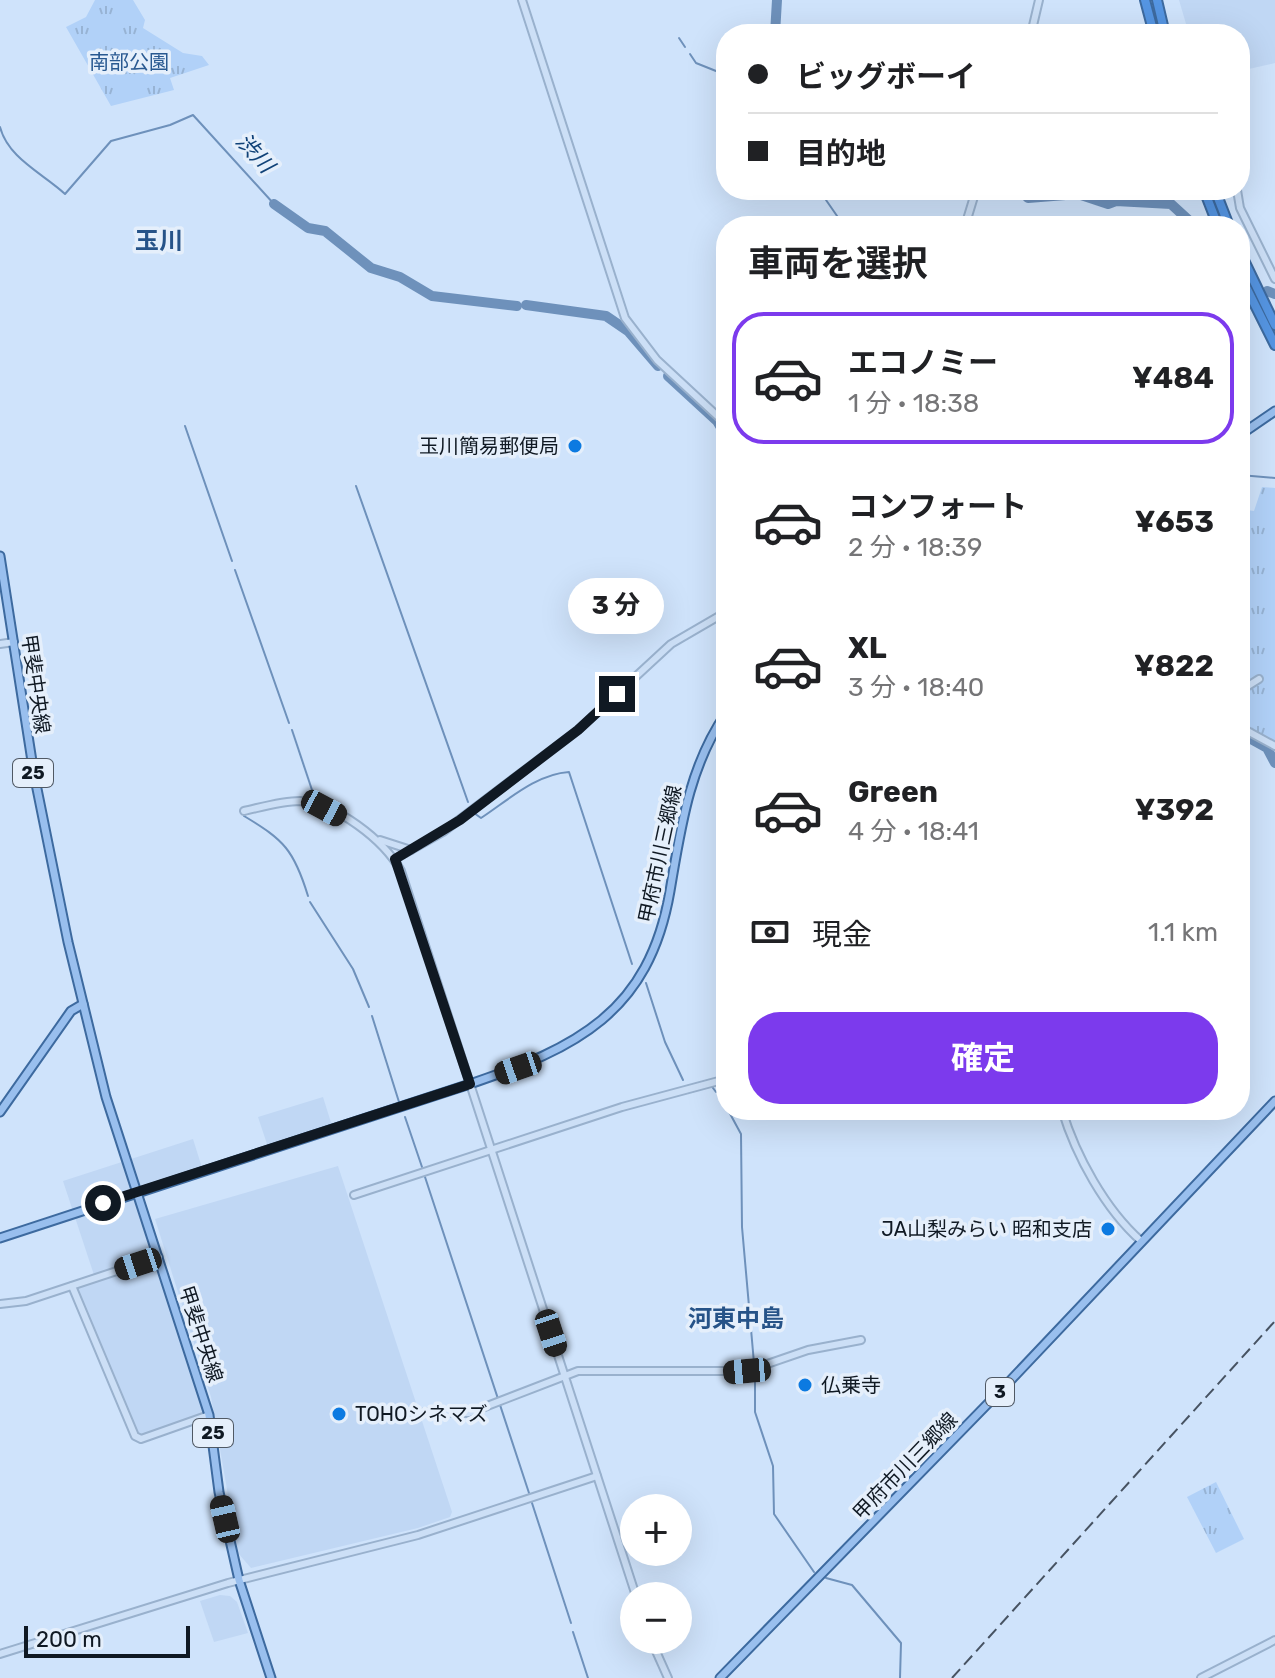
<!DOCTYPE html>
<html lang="ja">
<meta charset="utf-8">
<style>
body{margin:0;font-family:Rubik,"Noto Sans JP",sans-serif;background:#f2f2f2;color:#202124;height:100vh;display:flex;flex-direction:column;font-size:30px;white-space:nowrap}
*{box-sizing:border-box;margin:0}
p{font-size:26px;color:#757577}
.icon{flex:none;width:44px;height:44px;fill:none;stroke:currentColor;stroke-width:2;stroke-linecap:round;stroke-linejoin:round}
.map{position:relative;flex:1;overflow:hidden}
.sheet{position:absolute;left:716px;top:216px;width:534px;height:904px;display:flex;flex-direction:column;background:#fff;border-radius:32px;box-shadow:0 8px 32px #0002}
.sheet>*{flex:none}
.hud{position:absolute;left:716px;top:24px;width:534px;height:176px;border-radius:32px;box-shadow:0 8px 32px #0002;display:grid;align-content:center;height:176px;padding:0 32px;background:#fff}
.controls{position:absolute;left:620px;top:1494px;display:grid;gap:16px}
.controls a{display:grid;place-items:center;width:72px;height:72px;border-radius:50%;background:#fff;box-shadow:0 8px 32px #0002;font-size:40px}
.scale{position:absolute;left:24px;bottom:20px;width:166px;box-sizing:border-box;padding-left:8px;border:4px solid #101923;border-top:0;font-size:22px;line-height:28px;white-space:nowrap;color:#101923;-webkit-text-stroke:6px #e5effb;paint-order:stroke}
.end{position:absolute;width:36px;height:36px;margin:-18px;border:10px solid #101923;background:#fff;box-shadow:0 0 0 4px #fff}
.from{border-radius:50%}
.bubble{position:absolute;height:56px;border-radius:28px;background:#fff;box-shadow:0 8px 32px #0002;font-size:26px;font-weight:700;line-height:56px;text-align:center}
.car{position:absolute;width:24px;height:48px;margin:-24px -12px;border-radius:10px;box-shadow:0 0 6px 2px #0007;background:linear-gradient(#222 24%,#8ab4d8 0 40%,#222 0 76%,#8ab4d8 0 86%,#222 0)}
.hud b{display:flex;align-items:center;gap:28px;height:76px;font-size:30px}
.hud b+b{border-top:2px solid #e0e0e0}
.hud i{width:20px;height:20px;background:#202124}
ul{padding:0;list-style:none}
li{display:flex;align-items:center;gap:24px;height:132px;margin:0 16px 12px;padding:0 16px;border:4px solid transparent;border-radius:32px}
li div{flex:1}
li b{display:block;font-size:30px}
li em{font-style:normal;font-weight:700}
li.on{border-color:#7c3aed}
li>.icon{width:72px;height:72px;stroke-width:1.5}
h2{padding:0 32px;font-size:36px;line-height:96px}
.pay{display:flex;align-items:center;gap:20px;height:88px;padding:0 32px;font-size:30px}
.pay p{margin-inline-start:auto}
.cta{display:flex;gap:16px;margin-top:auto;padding:16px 32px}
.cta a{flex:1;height:92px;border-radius:32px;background:#7c3aed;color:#fff;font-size:32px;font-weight:700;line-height:92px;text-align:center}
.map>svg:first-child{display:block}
.built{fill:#c0d7f4}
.park{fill:url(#park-tufts)}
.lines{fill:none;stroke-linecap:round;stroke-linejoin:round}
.stream{stroke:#6e91bb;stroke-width:2}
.river{stroke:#6e91bb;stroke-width:10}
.secondary-casing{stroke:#99b1cd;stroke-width:10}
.primary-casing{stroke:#3d6a9f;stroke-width:11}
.highway-casing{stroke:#3d6a9f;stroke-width:12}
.secondary{stroke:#ccdff6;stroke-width:6}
.primary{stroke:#99bfee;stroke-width:7}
.highway{stroke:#5595e2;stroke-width:8}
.rail{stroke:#475362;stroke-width:2;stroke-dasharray:12 6;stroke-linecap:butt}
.route{stroke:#101923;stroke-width:10}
.poi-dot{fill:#0c7ae1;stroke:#e5effb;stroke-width:3}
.labels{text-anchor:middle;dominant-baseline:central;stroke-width:7;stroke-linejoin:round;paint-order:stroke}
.shield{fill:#e5effb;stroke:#505964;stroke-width:2}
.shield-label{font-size:18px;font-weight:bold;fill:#101923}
.park-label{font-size:20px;fill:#295991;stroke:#e5effb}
.poi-label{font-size:20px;fill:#101923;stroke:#e5effb;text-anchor:end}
.street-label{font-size:20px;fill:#101923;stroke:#e5effb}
.water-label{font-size:22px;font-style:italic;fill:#104278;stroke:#e5effb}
.quarter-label{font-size:24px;font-weight:bold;fill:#265388;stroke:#e5effb}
</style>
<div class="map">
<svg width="1275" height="1678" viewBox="0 0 1275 1678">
<defs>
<pattern id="park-tufts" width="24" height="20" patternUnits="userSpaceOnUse" patternTransform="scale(2)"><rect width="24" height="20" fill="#b1d1f8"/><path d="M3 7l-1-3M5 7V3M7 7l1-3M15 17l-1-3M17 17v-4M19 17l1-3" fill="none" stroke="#97b3d4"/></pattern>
</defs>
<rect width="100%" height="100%" fill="#cfe3fb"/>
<g class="built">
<path d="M1179 0H1275V63L1240 71V34H1189Z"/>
<path d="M323 1097 333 1129 269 1150 258 1117Z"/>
<path d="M193 1139 203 1171 138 1192 209 1415 141 1439 135 1436 72 1286 95 1278 63 1181Z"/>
<path d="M338 1166 452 1512 450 1517 418 1528 251 1568 238 1553 211 1397 155 1219Z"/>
<path d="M220 1595 230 1596 237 1602 248 1633 214 1642 200 1601Z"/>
</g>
<g class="park">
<path d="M95 0H133L145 20 143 28 183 53 202 56 209 65 170 78 174 90 111 106 66 27 86 17Z"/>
<path d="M1262 487 1275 488V742L1240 723V694L1247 689 1240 680V509L1254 511Z"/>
<path d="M1216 1482 1244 1539 1216 1553 1187 1497Z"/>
</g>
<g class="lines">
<g class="stream">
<path d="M679 38 685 47"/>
<path d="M690 54 696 63 726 75"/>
<path d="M0 127C8 158 42 173 65 194L111 141 170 125 193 115 274 204"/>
<path d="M819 190 820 192"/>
<path d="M826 200 844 226"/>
<path d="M185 426 232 561"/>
<path d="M1240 475 1275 478"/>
<path d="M356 486 468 802"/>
<path d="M235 570 289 723"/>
<path d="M292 730 313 793"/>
<path d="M474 813 481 818C507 801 536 774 569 772L632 964"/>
<path d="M244 816C284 840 294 850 308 896"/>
<path d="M310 902 353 969 369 1007"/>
<path d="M646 983 665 1042 683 1080"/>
<path d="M372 1016 399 1102"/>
<path d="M710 1084 716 1092"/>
<path d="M719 1097 726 1107"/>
<path d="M728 1110 741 1134 742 1227 754 1363"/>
<path d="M405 1117 422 1167"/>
<path d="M425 1177 529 1493"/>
<path d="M755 1372V1412L773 1466 774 1514 814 1572"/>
<path d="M532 1503 571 1623"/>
<path d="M826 1578 852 1585 901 1643 900 1678"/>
<path d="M573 1632 588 1678"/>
</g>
<g class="river">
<path d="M775 34 777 0"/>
<path d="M1020 190 1028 198 1078 194 1108 204 1116 201 1171 204 1195 226"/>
<path d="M274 204 308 228 325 231 371 268 400 277 432 296 517 306"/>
<path d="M1267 291 1275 294"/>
<path d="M526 305 606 316 628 331 658 366"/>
<path d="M668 376 717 421 726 436"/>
<path d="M1240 733 1267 748 1275 763"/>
</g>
<g class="secondary-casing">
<g id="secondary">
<path d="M522 0 625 318 657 360 726 424"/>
<path d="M1031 34 1039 0"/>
<path d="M1237 190 1240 208 1275 279"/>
<path d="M965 226 976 190"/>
<path d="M0 644 14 642"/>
<path d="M1240 691 1259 679"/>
<path d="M1240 727 1275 746"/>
<path d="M244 811C262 807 282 801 300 801 336 803 384 840 401 871L636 1596"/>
<path d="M380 840 411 850"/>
<path d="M395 859 443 832 578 730 671 644 726 612"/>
<path d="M1062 1110C1076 1156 1105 1209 1141 1241"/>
<path d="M354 1195 622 1107 726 1079"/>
<path d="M72 1286 135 1436 141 1439 209 1415"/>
<path d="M0 1304 26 1301 159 1257"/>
<path d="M425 1412 469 1413 578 1371H747L808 1350 861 1340"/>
<path d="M651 1640 668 1678"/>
<path d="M0 1654 228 1583 418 1535 597 1476"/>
<path d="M1201 1678 1275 1640"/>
</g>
</g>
<g class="primary-casing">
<g id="primary">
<path d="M1240 435 1275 411"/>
<path d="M0 556 34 774 68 942 106 1097 209 1415 219 1492 239 1580 271 1678"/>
<path d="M0 1112 71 1011 83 1004"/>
<path d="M0 1238 470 1084C576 1048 649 1013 670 891 681 827 689 767 726 713"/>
<path d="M720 1678 1008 1383 1275 1101"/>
</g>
</g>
<g class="highway-casing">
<g id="highway">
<path d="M1145 0 1154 34"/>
<path d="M1157 0 1165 34"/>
<path d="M1204 190 1218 226"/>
<path d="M1215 190 1229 226"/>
<path d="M1240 252 1275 325"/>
<path d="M1240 275 1275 345"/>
</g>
</g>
<use href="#secondary" class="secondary"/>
<use href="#primary" class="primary"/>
<use href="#highway" class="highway"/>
<path class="rail" d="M952 1678 1275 1321"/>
</g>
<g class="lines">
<path class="route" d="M103 1203 470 1084 395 859 460 820 578 730 617 694"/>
</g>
<g class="poi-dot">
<circle cx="575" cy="446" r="8"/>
<circle cx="1108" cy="1229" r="8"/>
<circle cx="805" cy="1385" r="8"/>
<circle cx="339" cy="1414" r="8"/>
</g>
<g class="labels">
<g class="shield">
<rect x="13" y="759" width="40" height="28" rx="6"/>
<rect x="986" y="1378" width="28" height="28" rx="6"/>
<rect x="193" y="1419" width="40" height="28" rx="6"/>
</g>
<g class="shield-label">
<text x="33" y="773">25</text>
<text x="1000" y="1392">3</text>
<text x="213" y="1433">25</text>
</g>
<g class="park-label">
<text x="129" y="62">南部公園</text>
</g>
<g class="poi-label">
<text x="559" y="446">玉川簡易郵便局</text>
<text x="1092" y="1229">JA山梨みらい 昭和支店</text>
<text x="821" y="1385" text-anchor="start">仏乗寺</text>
<text x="355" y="1414" text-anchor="start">TOHOシネマズ</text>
</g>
<g class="street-label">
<text transform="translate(36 684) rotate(82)">甲斐中央線</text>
<text transform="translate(660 854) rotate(-78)">甲府市川三郷線</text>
<text transform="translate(201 1334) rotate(72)">甲斐中央線</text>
<text transform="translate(905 1466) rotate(-46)">甲府市川三郷線</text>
</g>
<g class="water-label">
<text transform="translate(255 153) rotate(48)">渋川</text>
</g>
<g class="quarter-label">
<text x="159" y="241">玉川</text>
<text x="736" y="1319">河東中島</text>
</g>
</g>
</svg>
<div class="controls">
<a>+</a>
<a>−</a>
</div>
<div class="scale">200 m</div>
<i class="end from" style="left:103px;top:1203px"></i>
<i class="end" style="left:617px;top:694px"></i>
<div class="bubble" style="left:568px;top:578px;width:96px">3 分</div>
<i class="car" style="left:324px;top:808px;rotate:118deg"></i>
<i class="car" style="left:518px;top:1068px;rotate:251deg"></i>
<i class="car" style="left:138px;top:1264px;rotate:252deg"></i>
<i class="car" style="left:551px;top:1333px;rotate:162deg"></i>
<i class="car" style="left:747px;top:1371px;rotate:265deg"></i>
<i class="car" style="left:225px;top:1519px;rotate:347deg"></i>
<div class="hud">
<b><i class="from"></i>ビッグボーイ</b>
<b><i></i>目的地</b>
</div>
<section class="sheet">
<h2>車両を選択</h2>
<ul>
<li class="on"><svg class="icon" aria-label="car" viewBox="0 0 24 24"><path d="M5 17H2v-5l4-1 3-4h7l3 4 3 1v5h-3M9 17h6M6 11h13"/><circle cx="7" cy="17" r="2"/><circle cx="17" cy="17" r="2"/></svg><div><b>エコノミー</b><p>1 分 · 18:38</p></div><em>¥484</em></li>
<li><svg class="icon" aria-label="car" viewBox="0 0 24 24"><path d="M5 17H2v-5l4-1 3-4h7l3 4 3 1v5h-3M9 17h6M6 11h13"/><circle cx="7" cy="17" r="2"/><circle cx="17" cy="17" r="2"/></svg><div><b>コンフォート</b><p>2 分 · 18:39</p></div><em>¥653</em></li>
<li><svg class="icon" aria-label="car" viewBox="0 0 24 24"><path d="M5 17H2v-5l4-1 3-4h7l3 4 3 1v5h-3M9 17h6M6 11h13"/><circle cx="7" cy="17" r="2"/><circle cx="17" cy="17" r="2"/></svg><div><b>XL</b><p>3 分 · 18:40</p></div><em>¥822</em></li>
<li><svg class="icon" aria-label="car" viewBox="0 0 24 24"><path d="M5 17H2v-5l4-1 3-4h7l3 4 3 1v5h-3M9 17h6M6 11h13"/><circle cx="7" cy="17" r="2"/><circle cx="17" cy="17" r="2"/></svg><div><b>Green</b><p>4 分 · 18:41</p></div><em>¥392</em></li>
</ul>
<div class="pay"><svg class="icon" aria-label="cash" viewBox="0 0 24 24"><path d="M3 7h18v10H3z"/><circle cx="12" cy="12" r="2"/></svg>現金<p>1.1 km</p></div>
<div class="cta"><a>確定</a></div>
</section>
</div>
